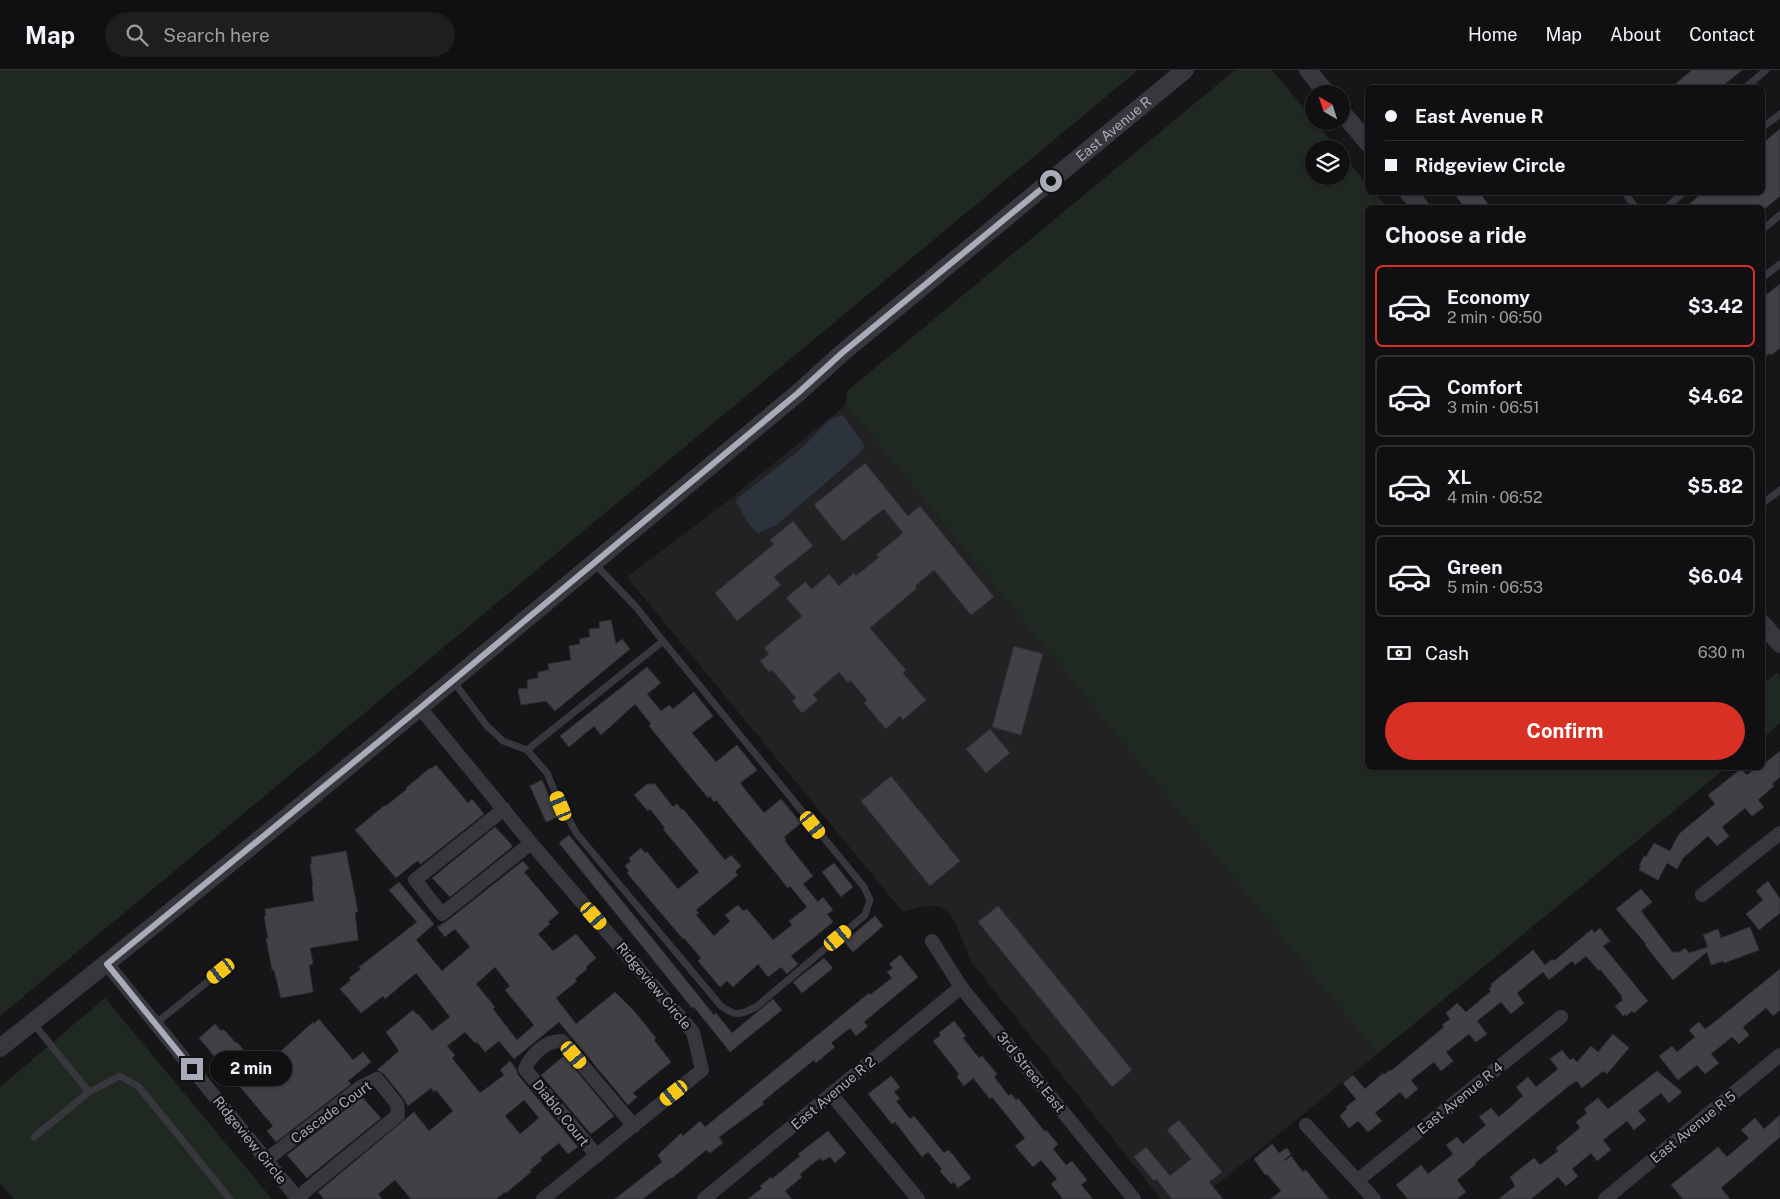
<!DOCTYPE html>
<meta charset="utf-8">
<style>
body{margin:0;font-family:"Public Sans",sans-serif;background:#1e1e20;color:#f1f3f6;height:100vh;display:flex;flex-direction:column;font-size:19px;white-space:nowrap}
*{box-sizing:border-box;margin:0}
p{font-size:16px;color:#9c9d9f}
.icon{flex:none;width:28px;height:28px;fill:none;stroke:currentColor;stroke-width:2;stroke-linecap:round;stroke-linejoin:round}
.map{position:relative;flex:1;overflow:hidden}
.side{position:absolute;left:1365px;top:135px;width:400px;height:565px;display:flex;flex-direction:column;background:#101012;border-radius:8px;box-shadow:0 1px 4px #0004,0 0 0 1px #303032}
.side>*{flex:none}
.top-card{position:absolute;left:1365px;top:15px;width:400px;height:110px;border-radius:8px;box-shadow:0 1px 4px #0004,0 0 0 1px #303032;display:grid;align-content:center;height:110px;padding:0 20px;background:#101012}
.needle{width:32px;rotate:321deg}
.buttons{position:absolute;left:1305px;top:15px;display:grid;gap:10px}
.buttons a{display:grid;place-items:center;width:45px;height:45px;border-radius:50%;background:#101012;box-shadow:0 1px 4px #0004,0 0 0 1px #303032;font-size:25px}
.end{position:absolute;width:22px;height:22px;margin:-11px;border:6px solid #a8abb8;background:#111;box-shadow:0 0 0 2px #111}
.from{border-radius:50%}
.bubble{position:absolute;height:35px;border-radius:18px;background:#101012;box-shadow:0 1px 4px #0004,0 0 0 1px #303032;font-size:16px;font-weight:700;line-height:35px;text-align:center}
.car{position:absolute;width:15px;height:30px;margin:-15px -8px;border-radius:6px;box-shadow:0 0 4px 1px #0007;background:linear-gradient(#f5c518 24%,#345 0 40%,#f5c518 0 76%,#345 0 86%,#f5c518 0)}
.top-card b{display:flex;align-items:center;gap:18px;height:48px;font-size:19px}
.top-card b+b{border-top:1px solid #303032}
.top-card i{width:12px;height:12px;background:#f1f3f6}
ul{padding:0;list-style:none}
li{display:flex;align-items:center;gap:15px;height:82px;margin:0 10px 8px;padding:0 10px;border:2px solid #303032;border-radius:8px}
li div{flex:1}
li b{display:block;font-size:19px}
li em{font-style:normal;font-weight:700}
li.selected{border-color:#d93025}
li>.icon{width:45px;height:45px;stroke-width:1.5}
h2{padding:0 20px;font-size:22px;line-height:60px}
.pay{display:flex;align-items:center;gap:12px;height:55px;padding:0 20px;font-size:19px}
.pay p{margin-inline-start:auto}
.primary-button{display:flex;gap:10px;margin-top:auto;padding:10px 20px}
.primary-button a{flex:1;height:58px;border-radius:30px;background:#d93025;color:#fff;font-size:20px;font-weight:700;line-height:58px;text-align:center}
header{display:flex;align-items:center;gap:30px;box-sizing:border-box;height:70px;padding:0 25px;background:#101012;border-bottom:1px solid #303032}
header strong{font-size:24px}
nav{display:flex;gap:28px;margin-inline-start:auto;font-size:18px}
.search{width:350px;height:45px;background:#1e1e20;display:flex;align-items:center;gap:12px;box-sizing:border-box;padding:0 18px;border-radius:28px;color:#9c9d9f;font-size:19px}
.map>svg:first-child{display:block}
.built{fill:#222225}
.green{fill:#202822}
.water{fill:#2c333c}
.building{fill:#404045;stroke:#303034;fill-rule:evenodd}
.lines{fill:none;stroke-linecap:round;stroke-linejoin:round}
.service{stroke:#37373d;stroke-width:7}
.minor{stroke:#37373d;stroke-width:14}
.tertiary{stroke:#37373d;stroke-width:18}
.route{stroke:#a8abb8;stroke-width:6}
.labels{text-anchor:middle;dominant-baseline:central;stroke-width:4.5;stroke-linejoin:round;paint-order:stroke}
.street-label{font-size:14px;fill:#a8abb8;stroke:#111113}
</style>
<header>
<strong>Map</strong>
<div class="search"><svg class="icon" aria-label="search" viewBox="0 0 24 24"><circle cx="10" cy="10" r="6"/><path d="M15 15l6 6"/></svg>Search here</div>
<nav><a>Home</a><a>Map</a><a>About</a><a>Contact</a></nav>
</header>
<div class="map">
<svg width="1780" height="1129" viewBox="0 0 1780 1129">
<rect width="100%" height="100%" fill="#161618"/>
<path class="built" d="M846 335 1377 984 1199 1129H1161L972 893 957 857 950 844 939 836H925L903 842 627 507 720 437Z"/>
<g class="green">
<path d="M0 0H1138L0 946Z"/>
<path d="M1235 0H1272L1338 79H1314V106H1341V83L1367 114 1368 122 1374 123 1387 137 1368 138V698H1726L1377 984 846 335 847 321Z"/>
<path d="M1777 603 1780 606V653L1763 668V614Z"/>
<path d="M105 928 272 1129H14L0 1113V1017Z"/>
</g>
<path class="water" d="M843 345 865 376 861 382 777 455 758 463 749 454 736 432 738 428 802 378 830 350Z"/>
<g class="building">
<path d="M1692 0H1742L1720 18H1671Z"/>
<path d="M1780 59V126L1766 138H1685L1703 122H1762V74Z"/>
<path d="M1453 122H1479L1491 138H1465Z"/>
<path d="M1780 214V278L1771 285 1770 283 1762 289V228Z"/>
<path d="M865 393 908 446 920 436 994 527 971 545 934 500 915 516 917 518 870 558 906 600 903 603 926 630 903 650 900 646 886 659 864 633 867 630 850 610 848 613 839 602 813 625 818 630 802 643 792 631 796 628 772 600 769 602 760 591 769 584 764 578 802 546 786 528 805 512 812 519 829 504 839 516 854 503 856 506 879 487 876 485 903 463 884 439 843 471 814 435Z"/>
<path d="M793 451 813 476 774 507 781 515 737 551 715 523 774 474 770 470Z"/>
<path d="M611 550 616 574 622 569 630 579 555 641 546 631 521 635 518 619 528 618 527 610 538 608V602L549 600 548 594 571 590 569 576 580 574 579 569 590 567 589 559 600 558 599 552Z"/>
<path d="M1014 576 1043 584 1021 665 992 657Z"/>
<path d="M647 597 661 613 647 624 661 641 669 635 673 639 694 622 713 646 692 663 716 692 737 675 757 700 740 713 764 743 781 729 801 753 784 767 786 770 785 771 813 806 803 814 818 832 823 827 833 840 827 844 833 852 791 886 798 894 787 904 781 897 768 907 758 894 733 917 727 911 720 917 698 891 701 888 684 868 683 869 627 803 629 801 625 796 631 791 629 788 641 778 645 783 647 782 678 819 699 802 663 759 665 758 650 739 648 741 634 725 647 714H655L673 737 677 734 682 740 683 739 725 790 731 785 741 796 735 802 738 805 696 840 699 843 696 845 714 866 730 851 725 845 738 835 743 841 747 839 773 870 792 855 789 851 807 837 790 816 788 818 716 730 714 732 710 726 708 728 649 656 651 654 635 634 601 665 594 656 569 677 560 666Z"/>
<path d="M990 659 1010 683 986 703 966 679Z"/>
<path d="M1780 681V707L1772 714 1774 716 1758 730 1764 737 1752 746 1745 738 1722 757 1729 766 1717 776 1708 766 1683 788 1677 799 1667 793 1658 810 1639 800 1641 796H1639L1644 786 1646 787 1654 773 1670 781 1679 764 1715 734 1708 725 1741 699 1747 705 1756 698H1762V693L1764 694Z"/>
<path d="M436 695 468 733 472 729 484 744 421 794 417 791 396 808 355 760 385 735 386 736 407 719 406 718 430 698 431 699Z"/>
<path d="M891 706 960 791 930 816 861 731Z"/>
<path d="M542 710 558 747 546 752 530 716Z"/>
<path d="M495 757 511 774 512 777 450 827 432 808Z"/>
<path d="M569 765 714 945 716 943 732 963 773 929 782 940 730 982 694 937 692 938 559 773Z"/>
<path d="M346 781 358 842H355L358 870 310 878 313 894 309 895 313 922 281 928 274 900H272L266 868H268L264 846H266L265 839 314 831 312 816 313 815 310 794H312L311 787Z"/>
<path d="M523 791 529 798 524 802 559 843 548 852 550 854 538 864 553 881 576 864 596 888 586 897 587 899 575 909 577 911 556 928 576 954 615 922 635 942 656 968 654 970 671 992 633 1023 637 1027 628 1035 559 952 514 989 499 971 485 982 477 972 475 973 465 962 447 976 455 985 452 988 480 1023 504 1005 500 1000 510 991 516 999 518 1005 578 1077 568 1084 559 1073 540 1088 542 1090 530 1100 531 1102 506 1123 505 1122 496 1129H411L395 1110 378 1124 382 1129H324L318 1122 414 1042 429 1061 453 1041 436 1020 434 1022 431 1018 408 1036 404 1029 384 1004 377 1000 399 981 386 962 413 940 417 945 418 944 432 961 450 947 416 903 385 929 383 926 361 943 340 919 351 910 349 908 361 899 359 897 417 852 389 820 399 812 434 854 416 870 442 901 470 877 455 859 445 867 437 857 447 851ZM495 897 510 916 505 920 534 955 517 970 493 939 495 937 476 914ZM524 1030 539 1048 520 1064 505 1046Z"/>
<path d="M834 793 853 817 841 827 822 802Z"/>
<path d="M1768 811 1780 829V843L1759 860 1746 844 1763 830 1756 821Z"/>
<path d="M1641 819 1652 832 1641 841 1673 883 1676 881 1678 883 1685 878 1689 883 1708 877 1703 865 1718 859 1721 868 1750 857 1759 880 1724 893 1723 891 1711 895 1707 882 1673 910 1645 875 1646 874 1616 839Z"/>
<path d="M998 836 1132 1000 1112 1017 978 852Z"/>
<path d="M875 846 883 856 853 882 844 872Z"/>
<path d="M1600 858 1610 871 1603 876 1648 931 1634 943 1632 941 1626 946 1625 944 1623 946 1615 936 1623 930 1621 927 1622 926 1600 899 1599 901 1586 886 1575 895 1572 891 1549 910 1543 902 1517 923 1524 933 1511 944 1501 932 1477 951 1487 964 1476 972 1469 964 1446 982 1453 991 1441 1001 1434 992 1411 1010 1418 1019 1406 1029 1400 1022 1375 1043 1382 1051 1368 1062 1358 1051 1349 1058 1340 1046 1347 1039 1346 1037 1356 1029 1343 1013 1353 1005 1365 1019 1383 1003 1384 1005 1390 1000 1391 1001 1444 957 1442 955 1450 949 1446 943 1457 933 1466 942 1491 921 1489 919 1492 916 1491 914 1533 880 1545 895 1552 889 1554 891 1592 859 1594 863Z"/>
<path d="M900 885 918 907 864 952 868 956 856 966 850 958 831 973 835 977 816 993 814 990 762 1032 764 1034 719 1067 723 1073 710 1083 706 1080 671 1109 670 1108 643 1129H615L662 1092 658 1085 681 1063 683 1066 700 1051 705 1057 869 923 870 925 892 908 887 902 893 898 889 894Z"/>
<path d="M824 888 833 898 802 923 793 912Z"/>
<path d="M1780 899V940L1773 946 1766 938 1743 957 1749 965 1739 974 1732 967 1711 984 1719 993 1705 1004 1697 995 1678 1010 1659 986 1672 976 1677 982 1695 967 1689 960 1699 952 1705 959 1712 954Z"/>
<path d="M319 949 353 990 363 982 371 992 348 1011 351 1014 276 1072 267 1061 273 1056 199 968 215 954 220 960H224L236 973 237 972 258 998 268 989 270 991 313 952 314 954Z"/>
<path d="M954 951 966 966 963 968 979 988 982 986 997 1004 994 1007 1009 1026 1011 1024 1016 1030 1018 1028 1045 1062 1046 1060 1058 1074 1053 1079 1066 1095 1072 1091 1087 1110 1081 1115 1093 1129H1063L1051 1114 1057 1109 1041 1090 1033 1097 1015 1076 1025 1068 992 1027 990 1029 973 1008 964 1016 957 1007 959 1004 933 971 941 965 939 963Z"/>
<path d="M1613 964 1629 978 1607 1004 1603 1001 1582 1018 1577 1011 1570 1015 1475 1093 1476 1094 1457 1110 1466 1122 1457 1129H1408L1396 1115 1421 1095 1428 1104 1453 1084 1446 1075 1457 1067 1463 1074 1486 1055 1479 1047 1491 1038 1499 1047 1523 1026 1516 1017 1528 1007 1536 1017 1558 999 1550 989 1562 980 1570 990 1573 988 1577 992 1591 976 1598 982Z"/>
<path d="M564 986 614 1046 591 1064 541 1005Z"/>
<path d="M1657 1001 1682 1022 1669 1033 1661 1023 1638 1041 1646 1050 1634 1060 1627 1051 1603 1070 1611 1080 1597 1091 1591 1083 1572 1099 1578 1106 1566 1116 1558 1107 1531 1129H1499L1515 1116 1510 1107 1534 1088 1540 1095 1558 1081 1556 1078 1580 1058 1576 1052 1587 1043 1584 1039 1598 1028 1608 1039Z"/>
<path d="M891 1006 900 1017 894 1022 900 1029 896 1031 910 1049 914 1046 944 1083 948 1080 953 1085 971 1108 958 1118 954 1112 951 1114 940 1101 942 1099 928 1082 922 1087 895 1052 892 1054 868 1024Z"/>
<path d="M362 1027 381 1048 307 1108 287 1085Z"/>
<path d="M1780 1045V1067L1721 1118 1730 1129H1683L1671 1115 1718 1077 1727 1087 1749 1068 1741 1060 1755 1048 1764 1059Z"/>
<path d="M1179 1050 1222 1102 1209 1112 1223 1129H1172L1156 1109 1154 1111 1134 1087 1146 1077 1170 1106 1191 1089 1167 1060Z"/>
<path d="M828 1061 846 1083 835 1093 830 1087 822 1091 820 1088 800 1104 802 1107 785 1121 792 1129H748L762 1118 760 1116 771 1107 772 1109 800 1086 798 1084Z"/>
<path d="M1272 1074 1279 1083 1287 1078 1291 1084 1284 1090 1285 1091 1291 1086 1303 1102 1306 1100 1329 1129H1271L1281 1121 1267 1104 1265 1105 1254 1089Z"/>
</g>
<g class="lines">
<g class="service">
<path d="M1745 18 1766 0"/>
<path d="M1762 58 1780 44"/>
<path d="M1624 122 1636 138"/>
<path d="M1666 138 1684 122"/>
<path d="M1762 160 1780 145"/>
<path d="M1762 208 1780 194"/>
<path d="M1762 434 1780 420"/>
<path d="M453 611 487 656 503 671 527 680 663 571 636 537 594 493"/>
<path d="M527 680 547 703 561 736 577 764 721 936C736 947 740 945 756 937L865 845 870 830 864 817 663 571"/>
<path d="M33 953 89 1022 120 1006 138 1016 230 1129"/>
<path d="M155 954 221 901"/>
<path d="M34 1067 89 1022"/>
</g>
<g class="minor">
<path d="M420 638 531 773 693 962 702 1000 543 1129"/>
<path d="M504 739 415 810 442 844 531 773"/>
<path d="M1702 825 1780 763"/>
<path d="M932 871 961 917 1134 1129"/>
<path d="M107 894 298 1129"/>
<path d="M831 1024 918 1129"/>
<path d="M1306 1055 1374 1129"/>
<path d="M597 1086 525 999C531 985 546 970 562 971L634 1056"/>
<path d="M266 1090 362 1016 377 1009 397 1034 398 1045 297 1128"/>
<path d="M1358 1110 1561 947"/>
<path d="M704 1129 961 917"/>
<path d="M1605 1129 1780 985"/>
</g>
<g class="tertiary">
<path d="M1308 0 1327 24"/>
<path d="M1341 41 1368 73"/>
<path d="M1408 122 1421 138"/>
<path d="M1762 553 1780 574"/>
<path id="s1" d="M0 978C270 765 533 543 798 323L842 283 1185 0"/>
</g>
</g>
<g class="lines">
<path class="route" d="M192 999 107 894 420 638 798 323 842 283 1051 111"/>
</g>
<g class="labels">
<g class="street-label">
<text stroke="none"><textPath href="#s1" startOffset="1444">East Avenue R</textPath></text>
<text transform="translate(654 916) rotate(50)">Ridgeview Circle</text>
<text transform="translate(1031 1002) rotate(51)">3rd Street East</text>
<text transform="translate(833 1023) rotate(-40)">East Avenue R 2</text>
<text transform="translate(1460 1028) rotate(-39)">East Avenue R 4</text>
<text transform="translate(331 1042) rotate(-36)">Cascade Court</text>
<text transform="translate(561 1043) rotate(51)">Diablo Court</text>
<text transform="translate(1693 1057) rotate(-39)">East Avenue R 5</text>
<text transform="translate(250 1070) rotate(51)">Ridgeview Circle</text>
</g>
</g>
</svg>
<div class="buttons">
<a><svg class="needle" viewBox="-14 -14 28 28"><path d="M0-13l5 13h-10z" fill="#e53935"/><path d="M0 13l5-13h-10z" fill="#9c9d9f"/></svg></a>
<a><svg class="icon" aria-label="layers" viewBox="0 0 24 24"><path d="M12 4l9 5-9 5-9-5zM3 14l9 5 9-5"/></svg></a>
</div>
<i class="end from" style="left:1051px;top:111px"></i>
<i class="end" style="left:192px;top:999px"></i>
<div class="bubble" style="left:210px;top:981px;width:82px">2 min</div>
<i class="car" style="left:561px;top:736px;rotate:337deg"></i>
<i class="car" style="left:813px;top:755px;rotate:141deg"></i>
<i class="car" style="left:594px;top:846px;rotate:139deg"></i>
<i class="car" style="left:838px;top:868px;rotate:50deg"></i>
<i class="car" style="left:221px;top:901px;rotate:232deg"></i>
<i class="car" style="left:574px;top:985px;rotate:140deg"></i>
<i class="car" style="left:674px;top:1023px;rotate:231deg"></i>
<div class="top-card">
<b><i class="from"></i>East Avenue R</b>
<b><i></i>Ridgeview Circle</b>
</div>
<section class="side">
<h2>Choose a ride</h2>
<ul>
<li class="selected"><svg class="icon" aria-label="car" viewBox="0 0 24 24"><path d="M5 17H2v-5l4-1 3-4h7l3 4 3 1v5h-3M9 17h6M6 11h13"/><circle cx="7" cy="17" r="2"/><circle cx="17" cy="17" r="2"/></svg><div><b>Economy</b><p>2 min · 06:50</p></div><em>$3.42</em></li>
<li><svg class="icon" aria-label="car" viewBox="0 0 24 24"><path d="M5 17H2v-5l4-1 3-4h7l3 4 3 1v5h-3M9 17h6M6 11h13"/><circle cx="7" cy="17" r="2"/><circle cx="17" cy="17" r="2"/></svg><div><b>Comfort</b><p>3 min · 06:51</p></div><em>$4.62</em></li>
<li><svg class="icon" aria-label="car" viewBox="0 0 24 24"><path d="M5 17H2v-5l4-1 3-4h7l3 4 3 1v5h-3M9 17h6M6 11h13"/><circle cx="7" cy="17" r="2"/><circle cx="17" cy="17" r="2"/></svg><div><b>XL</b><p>4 min · 06:52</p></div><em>$5.82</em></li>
<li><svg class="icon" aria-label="car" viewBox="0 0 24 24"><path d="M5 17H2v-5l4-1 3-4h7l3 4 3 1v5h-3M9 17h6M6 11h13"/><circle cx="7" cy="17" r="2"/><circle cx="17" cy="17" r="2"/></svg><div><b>Green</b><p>5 min · 06:53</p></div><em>$6.04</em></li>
</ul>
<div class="pay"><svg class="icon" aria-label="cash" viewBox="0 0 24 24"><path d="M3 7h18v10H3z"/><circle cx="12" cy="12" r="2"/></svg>Cash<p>630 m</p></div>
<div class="primary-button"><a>Confirm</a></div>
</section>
</div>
